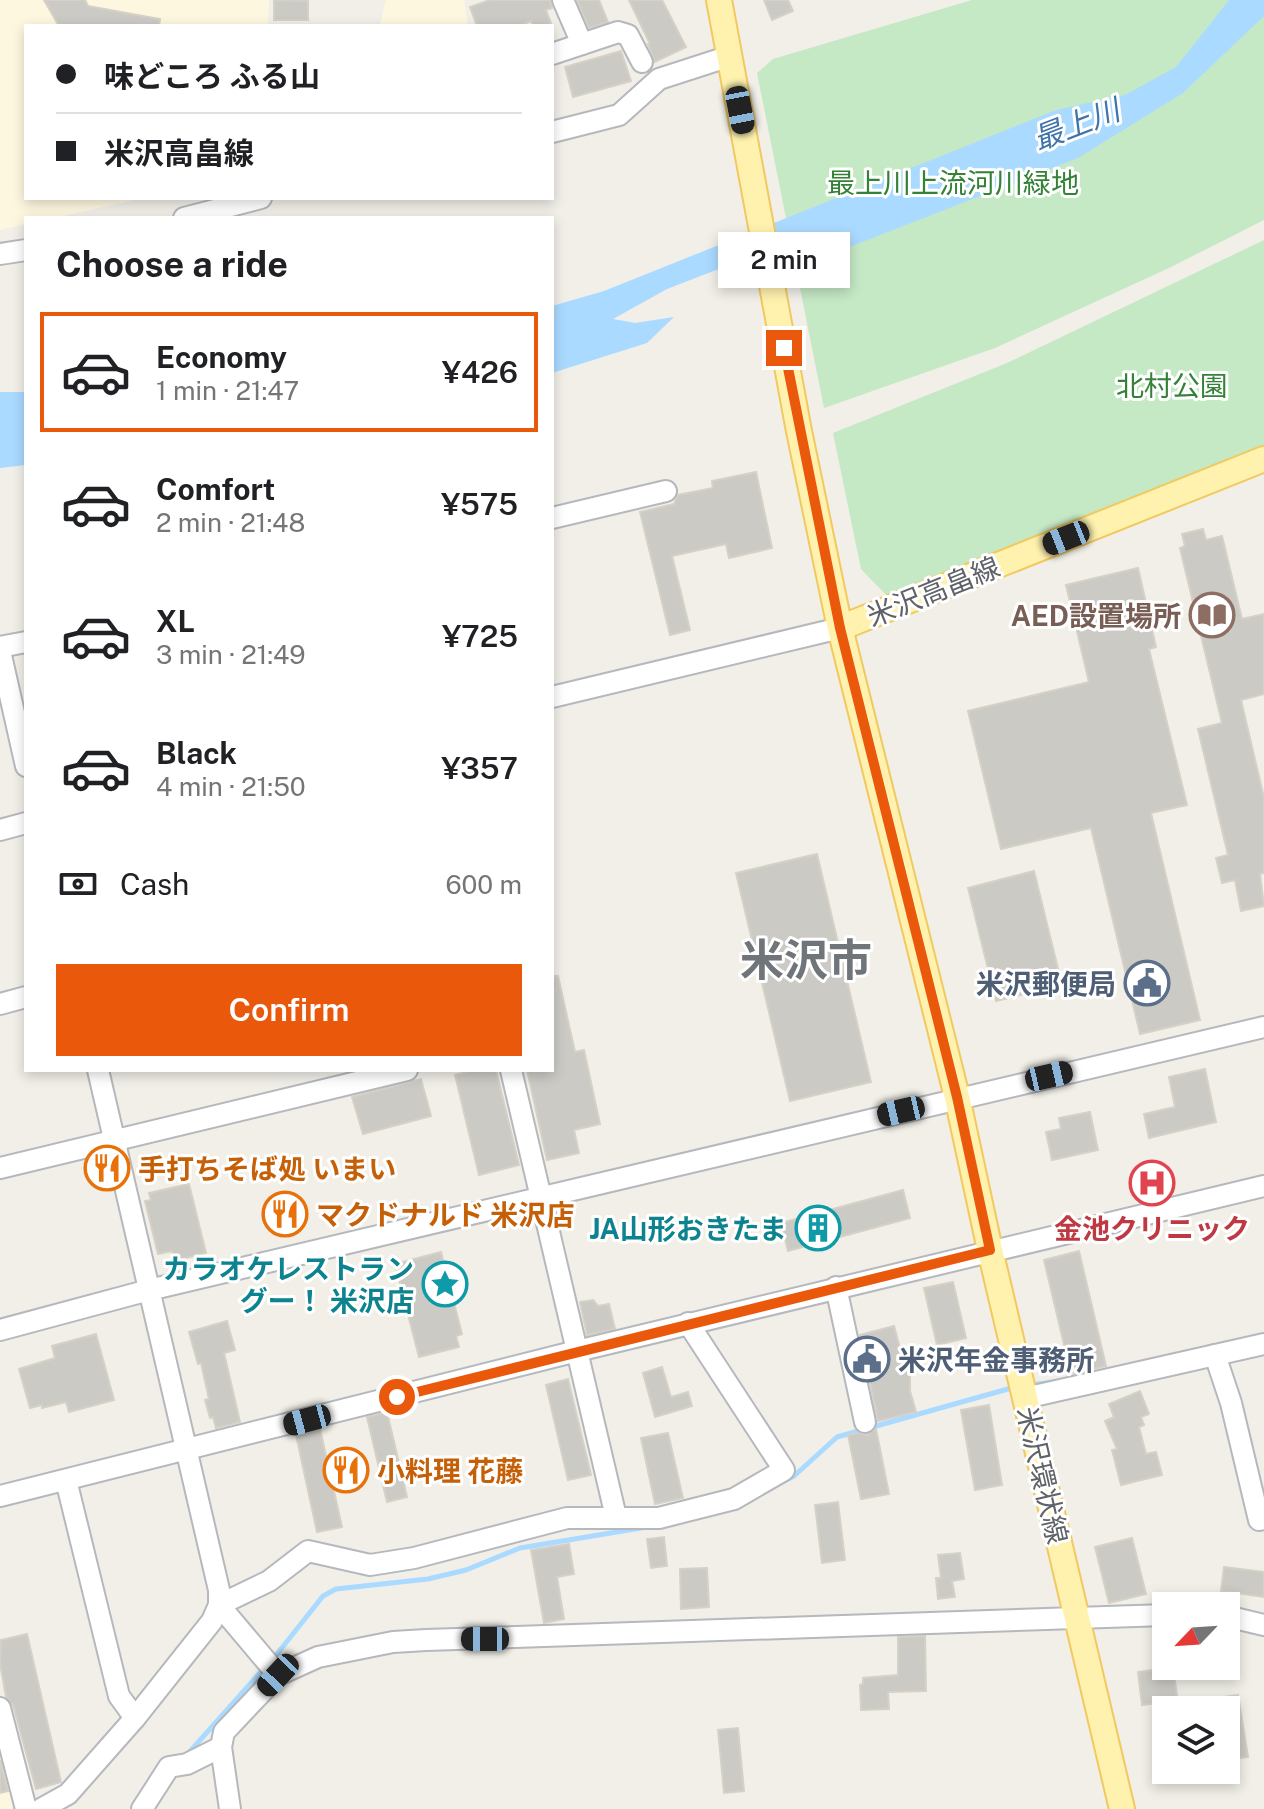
<!DOCTYPE html>
<meta charset="utf-8">
<style>
body{margin:0;font-family:"Public Sans","Noto Sans JP",sans-serif;background:#f6f6f6;color:#202124;height:100vh;display:flex;flex-direction:column;font-size:30px;white-space:nowrap}
*{box-sizing:border-box;margin:0}
p{font-size:26px;color:#757577}
.icon{flex:none;width:44px;height:44px;fill:none;stroke:currentColor;stroke-width:2;stroke-linecap:round;stroke-linejoin:round}
.map{position:relative;flex:1;overflow:hidden}
.side{position:absolute;left:24px;top:216px;width:530px;height:856px;display:flex;flex-direction:column;background:#fff;border-radius:0px;box-shadow:0 4px 12px #0003}
.side>*{flex:none}
.banner{position:absolute;left:24px;top:24px;width:530px;height:176px;border-radius:0px;box-shadow:0 4px 12px #0003;display:grid;align-content:center;height:176px;padding:0 32px;background:#fff}
.needle{width:52px;rotate:245deg}
.tools{position:absolute;left:1152px;top:1592px;display:grid;gap:16px}
.tools a{display:grid;place-items:center;width:88px;height:88px;border-radius:0px;background:#fff;box-shadow:0 4px 12px #0003;font-size:40px}
.end{position:absolute;width:36px;height:36px;margin:-18px;border:10px solid #ea580c;background:#fff;box-shadow:0 0 0 4px #fff}
.from{border-radius:50%}
.bubble{position:absolute;height:56px;border-radius:0px;background:#fff;box-shadow:0 4px 12px #0003;font-size:26px;font-weight:600;line-height:56px;text-align:center}
.car{position:absolute;width:24px;height:48px;margin:-24px -12px;border-radius:10px;box-shadow:0 0 6px 2px #0007;background:linear-gradient(#222 24%,#8ab4d8 0 40%,#222 0 76%,#8ab4d8 0 86%,#222 0)}
.banner b{display:flex;align-items:center;gap:28px;height:76px;font-size:30px}
.banner b+b{border-top:2px solid #e0e0e0}
.banner i{width:20px;height:20px;background:#202124}
ul{padding:0;list-style:none}
li{display:flex;align-items:center;gap:24px;height:120px;margin:0 16px 12px;padding:0 16px;border:4px solid transparent;border-radius:0px}
li div{flex:1}
li b{display:block;font-size:30px}
li em{font-style:normal;font-weight:600}
li.active{border-color:#ea580c}
li>.icon{width:72px;height:72px;stroke-width:1.5}
h2{padding:0 32px;font-size:36px;line-height:96px}
.pay{display:flex;align-items:center;gap:20px;height:88px;padding:0 32px;font-size:30px}
.pay p{margin-inline-start:auto}
.action{display:flex;gap:16px;margin-top:auto;padding:16px 32px}
.action a{flex:1;height:92px;border-radius:0px;background:#ea580c;color:#fff;font-size:32px;font-weight:600;line-height:92px;text-align:center}
.map>svg:first-child{display:block}
.commercial{fill:#fef7e0}
.green{fill:#c5e8c5}
.water{fill:#aadaff}
.lines{fill:none;stroke-linecap:round;stroke-linejoin:round}
.stream{stroke:#aadaff;stroke-width:5}
.building{fill:#cccac5;stroke:#d6d1c6;stroke-width:2}
.minor-casing{stroke:#b5b8bc;stroke-width:24}
.major-casing{stroke:#f2c960;stroke-width:28}
.minor{stroke:#fff;stroke-width:20}
.major{stroke:#fff2af;stroke-width:24}
.route{stroke:#ea580c;stroke-width:10}
.labels{text-anchor:middle;dominant-baseline:central;stroke-width:6;stroke-linejoin:round;paint-order:stroke}
.park-label{font-size:28px;fill:#348238;stroke:#fff}
.street-label{font-size:28px;fill:#5f6368;stroke:#fff}
.education-label{font-size:28px;font-weight:bold;fill:#785e54;stroke:#fff;text-anchor:end}
.service-label{font-size:28px;font-weight:bold;fill:#4e5e75;stroke:#fff;text-anchor:end}
.food-label{font-size:28px;font-weight:bold;fill:#c56008;stroke:#fff;text-anchor:start}
.culture-label{font-size:28px;font-weight:bold;fill:#0d838f;stroke:#fff;text-anchor:end}
.health-label{font-size:28px;font-weight:bold;fill:#be3a42;stroke:#fff}
.water-label{font-size:30px;font-style:italic;fill:#4174aa;stroke:#fff}
.town-label{font-size:44px;font-weight:bold;fill:#70757a;stroke:#fff}
</style>
<div class="map">
<svg width="1264" height="1809" viewBox="0 0 1264 1809">
<rect width="100%" height="100%" fill="#f1efe8"/>
<g class="commercial">
<path d="M0 0H269L268 24H380L386 0H464L468 26H26V198H144L54 218H26V224L0 230Z"/>
<path d="M0 1738 15 1799 11 1809H0Z"/>
</g>
<g class="green">
<path d="M972 0H1264V220L1171 267 995 348 824 408 757 73 773 59Z"/>
<path d="M1264 240V446L891 600 861 569 833 433 1007 363Z"/>
</g>
<g class="water">
<path d="M1229 0H1264V16L1183 93 1078 158 834 253 729 265 667 289 613 319 635 323 674 317 647 343 552 373V306L604 291 1056 110 1125 95 1176 67Z"/>
<path d="M0 392H26V465L0 468Z"/>
</g>
<g class="lines">
<g class="stream">
<path d="M1029 1385 1054 1382"/>
<path d="M784 1481 794 1476 837 1437 1015 1387"/>
<path d="M273 1659 323 1596 336 1589 428 1579 466 1570 520 1548 647 1527"/>
<path d="M185 1757 266 1666"/>
</g>
</g>
<g class="building">
<path d="M44 0H85L88 6 160 19 159 26H59Z"/>
<path d="M274 0 308 1V20H274Z"/>
<path d="M490 0H550L552 8 546 10 552 26H533L531 21 519 26H477L470 7Z"/>
<path d="M577 0H599L608 22 589 28Z"/>
<path d="M629 0H662L686 47 655 62 648 44H650Z"/>
<path d="M764 0H788L793 11 772 20Z"/>
<path d="M621 51 631 81 573 97 565 67Z"/>
<path d="M756 472 772 548 729 558 726 544 672 556 690 630 670 635 640 512 674 504 678 495 713 488 712 481Z"/>
<path d="M1203 529 1206 540 1222 536 1242 619 1264 614V694L1241 700 1264 798V873L1260 874 1264 906 1241 911 1235 880 1222 883 1216 858 1228 855 1198 729 1222 723 1180 548 1185 546 1182 534Z"/>
<path d="M1138 568 1156 647 1149 649 1187 805 1151 813 1200 1020 1140 1034 1091 828 1001 849 968 711 1089 682 1066 585Z"/>
<path d="M817 854 871 1082 790 1101 736 873Z"/>
<path d="M1034 871 1062 985 996 1001 968 888Z"/>
<path d="M552 976H558L575 1052 584 1050 600 1124 574 1130 579 1153 547 1160 527 1070H552Z"/>
<path d="M1205 1069 1216 1122 1149 1138 1144 1114 1175 1107 1169 1077Z"/>
<path d="M475 1070H496L519 1165 479 1175 455 1075Z"/>
<path d="M421 1079 431 1116 363 1134 352 1097Z"/>
<path d="M1090 1112 1098 1150 1052 1160 1046 1132 1061 1129 1059 1118Z"/>
<path d="M189 1184 206 1253 174 1261 172 1251 158 1254 145 1201 151 1200 149 1193Z"/>
<path d="M903 1190 910 1218 788 1251 781 1223Z"/>
<path d="M1079 1251 1106 1366 1071 1374 1044 1260Z"/>
<path d="M441 1252 462 1334 456 1336 459 1347 419 1357 395 1264Z"/>
<path d="M953 1282 966 1338 937 1345 924 1288Z"/>
<path d="M593 1300 598 1306 609 1304 615 1329 587 1335 580 1302Z"/>
<path d="M227 1321 235 1350 224 1353 240 1422 216 1428 213 1417 210 1418 205 1400 209 1399 201 1363 198 1364 189 1332Z"/>
<path d="M894 1326 901 1352 910 1372V1391L916 1412 878 1421 860 1335Z"/>
<path d="M96 1334 114 1400 69 1412 66 1402 42 1408V1405L30 1408 19 1369 55 1358 52 1346Z"/>
<path d="M662 1367 671 1397 688 1392 692 1406 655 1417 643 1373Z"/>
<path d="M568 1379 591 1475 568 1480 546 1385Z"/>
<path d="M1140 1391 1149 1414 1141 1417 1144 1425 1139 1427 1146 1454 1156 1452 1162 1475 1121 1485 1112 1450 1117 1449 1105 1421 1114 1417 1109 1404Z"/>
<path d="M989 1405 1002 1485 975 1490 961 1410Z"/>
<path d="M387 1412 407 1497 387 1502 367 1417Z"/>
<path d="M320 1429 342 1527 317 1532 296 1435Z"/>
<path d="M876 1429 889 1494 861 1499 848 1435 858 1433 867 1435Z"/>
<path d="M668 1433 683 1498 655 1504 641 1438Z"/>
<path d="M838 1502 845 1560 822 1563 815 1505Z"/>
<path d="M664 1537 667 1566 651 1568 647 1539Z"/>
<path d="M1132 1538 1146 1594 1109 1603 1095 1547Z"/>
<path d="M569 1544 574 1574 557 1577 564 1619 544 1623 531 1550Z"/>
<path d="M960 1553 964 1579 952 1581 955 1597 938 1599 936 1578H941L938 1555Z"/>
<path d="M1224 1567 1264 1572V1597L1221 1591Z"/>
<path d="M707 1568 709 1607 681 1609 680 1569Z"/>
<path d="M27 1634 61 1782 36 1789 13 1705 6 1697 0 1663 1 1640Z"/>
<path d="M925 1636 926 1691 888 1692 889 1709 861 1710 860 1685 863 1684V1678L898 1675V1637Z"/>
<path d="M1173 1667 1179 1710H1158L1157 1703 1142 1705 1138 1672Z"/>
<path d="M1238 1695 1248 1757 1226 1760V1710H1192L1191 1702Z"/>
<path d="M738 1728 744 1791 724 1793 718 1730Z"/>
<path d="M0 1760 8 1791 0 1793Z"/>
</g>
<g class="lines">
<g class="minor-casing">
<g id="minor">
<path d="M582 44 618 32 628 35 642 62"/>
<path d="M552 54 582 44 563 0"/>
<path d="M552 132 619 115 659 79 730 56"/>
<path d="M184 218 261 198"/>
<path d="M0 254 26 250"/>
<path d="M552 518 666 491"/>
<path d="M0 647 26 642"/>
<path d="M0 651 26 766"/>
<path d="M552 697 840 628"/>
<path d="M0 830 26 823"/>
<path d="M0 1004 26 997"/>
<path d="M511 1070 616 1517"/>
<path d="M0 1168 407 1070"/>
<path d="M836 1287 865 1422"/>
<path d="M0 1330 149 1290 1264 1027"/>
<path d="M1215 1355 1231 1403 1259 1520 1264 1519"/>
<path d="M1025 1398 1264 1344"/>
<path d="M66 1480 119 1696 135 1718"/>
<path d="M0 1496 577 1351 1264 1186"/>
<path d="M1226 1616 1264 1625"/>
<path d="M278 1675 219 1605 269 1581 308 1551 370 1565 414 1558 567 1518H659L734 1499 784 1470 688 1323"/>
<path d="M0 1708 26 1809"/>
<path d="M41 1809 68 1794 135 1718 212 1621 219 1605V1590L98 1070"/>
<path d="M142 1809 169 1767 187 1764 221 1747"/>
<path d="M230 1809 221 1747 224 1732 278 1675 318 1657 393 1642 426 1640 1166 1615"/>
</g>
</g>
<g class="major-casing">
<g id="major">
<path d="M719 0 799 431 840 628 957 1097 990 1250 1122 1809"/>
<path d="M840 628 1264 459"/>
</g>
</g>
<use href="#minor" class="minor"/>
<use href="#major" class="major"/>
</g>
<g class="lines">
<path class="route" d="M397 1397 990 1250 957 1097 840 628 784 348"/>
</g>
<defs>
<g id="library-ring" transform="scale(2.3)"><circle r="9.5" fill="#fff" stroke="#8d6e63" stroke-width="1.5"/><path d="M-6-4Q-3-5.5-.7-3.5V5Q-3 3-6 4ZM6-4Q3-5.5 .7-3.5V5Q3 3 6 4Z" fill="#8d6e63"/></g>
<g id="civic-ring" transform="scale(2.3)"><circle r="9.5" fill="#fff" stroke="#5c6f8a" stroke-width="1.5"/><path d="M-.6-6.5H3V-4.5H.6V-3L4-1V1h2V6H-6V1h2V-1L-.6-3ZM-1.2 2.5V6h2.4V2.5Z" fill="#5c6f8a"/></g>
<g id="restaurant-ring" transform="scale(2.3)"><circle r="9.5" fill="#fff" stroke="#e8710a" stroke-width="1.5"/><path d="M-5-6h1v4h1v-4h1v4h1v-4h1v5L-1.5 .5V6h-2V.5L-5-1ZM5-6V6H3V1.5H1.5Q1.5-4 5-6Z" fill="#e8710a"/></g>
<g id="hospital-ring" transform="scale(2.3)"><circle r="9.5" fill="#fff" stroke="#e0444e" stroke-width="1.5"/><path d="M-5-5h3v3.5h4V-5h3V5h-3V1.5h-4V5h-3Z" fill="#e0444e"/></g>
<g id="building-ring" transform="scale(2.3)"><circle r="9.5" fill="#fff" stroke="#0f9aa8" stroke-width="1.5"/><path d="M-4-6H4V6H1V3H-1V6H-4ZM-2.5-4.3h1.7v1.8h-1.7ZM.8-4.3h1.7v1.8H.8ZM-2.5-1h1.7V.8h-1.7ZM.8-1h1.7V.8H.8Z" fill="#0f9aa8"/></g>
<g id="sight-ring" transform="scale(2.3)"><circle r="9.5" fill="#fff" stroke="#0f9aa8" stroke-width="1.5"/><path d="M0-6L1.8-2.2L6-1.7L2.9 1.2L3.7 5.4L0 3.3L-3.7 5.4L-2.9 1.2L-6-1.7L-1.8-2.2Z" fill="#0f9aa8"/></g>
</defs>
<g fill-rule="evenodd">
<use href="#library-ring" x="1212" y="615"/>
<use href="#civic-ring" x="1147" y="983"/>
<use href="#restaurant-ring" x="107" y="1168"/>
<use href="#hospital-ring" x="1152" y="1183"/>
<use href="#restaurant-ring" x="285" y="1214"/>
<use href="#building-ring" x="818" y="1228"/>
<use href="#sight-ring" x="445" y="1284"/>
<use href="#civic-ring" x="867" y="1359"/>
<use href="#restaurant-ring" x="346" y="1470"/>
</g>
<g class="labels">
<g class="park-label">
<text x="953" y="182">最上川上流河川緑地</text>
<text x="1172" y="385">北村公園</text>
</g>
<g class="street-label">
<text transform="translate(933 591) rotate(-22)">米沢高畠線</text>
<text transform="translate(1043 1475) rotate(77)">米沢環状線</text>
</g>
<g class="education-label">
<text x="1181" y="615">AED設置場所</text>
</g>
<g class="service-label">
<text x="1116" y="983">米沢郵便局</text>
<text x="898" y="1359" text-anchor="start">米沢年金事務所</text>
</g>
<g class="food-label">
<text x="138" y="1168">手打ちそば処 いまい</text>
<text x="316" y="1214">マクドナルド 米沢店</text>
<text x="377" y="1470">小料理 花藤</text>
</g>
<g class="culture-label">
<text x="787" y="1228">JA山形おきたま</text>
<text x="414" y="1268">カラオケレストラン<tspan x="414" dy="32">グー！ 米沢店</tspan></text>
</g>
<g class="health-label">
<text x="1152" y="1228">金池クリニック</text>
</g>
<g class="water-label">
<text transform="translate(1076 124) rotate(-21)">最上川</text>
</g>
<g class="town-label">
<text x="806" y="960">米沢市</text>
</g>
</g>
</svg>
<div class="tools">
<a><svg class="needle" viewBox="-14 -14 28 28"><path d="M0-13l5 13h-10z" fill="#e53935"/><path d="M0 13l5-13h-10z" fill="#757577"/></svg></a>
<a><svg class="icon" aria-label="layers" viewBox="0 0 24 24"><path d="M12 4l9 5-9 5-9-5zM3 14l9 5 9-5"/></svg></a>
</div>
<i class="end from" style="left:397px;top:1397px"></i>
<i class="end" style="left:784px;top:348px"></i>
<div class="bubble" style="left:718px;top:232px;width:132px">2 min</div>
<i class="car" style="left:740px;top:110px;rotate:169deg"></i>
<i class="car" style="left:1066px;top:538px;rotate:248deg"></i>
<i class="car" style="left:1049px;top:1076px;rotate:77deg"></i>
<i class="car" style="left:901px;top:1111px;rotate:257deg"></i>
<i class="car" style="left:307px;top:1420px;rotate:255deg"></i>
<i class="car" style="left:485px;top:1639px;rotate:270deg"></i>
<i class="car" style="left:278px;top:1675px;rotate:223deg"></i>
<div class="banner">
<b><i class="from"></i>味どころ ふる山</b>
<b><i></i>米沢高畠線</b>
</div>
<section class="side">
<h2>Choose a ride</h2>
<ul>
<li class="active"><svg class="icon" aria-label="car" viewBox="0 0 24 24"><path d="M5 17H2v-5l4-1 3-4h7l3 4 3 1v5h-3M9 17h6M6 11h13"/><circle cx="7" cy="17" r="2"/><circle cx="17" cy="17" r="2"/></svg><div><b>Economy</b><p>1 min · 21:47</p></div><em>¥426</em></li>
<li><svg class="icon" aria-label="car" viewBox="0 0 24 24"><path d="M5 17H2v-5l4-1 3-4h7l3 4 3 1v5h-3M9 17h6M6 11h13"/><circle cx="7" cy="17" r="2"/><circle cx="17" cy="17" r="2"/></svg><div><b>Comfort</b><p>2 min · 21:48</p></div><em>¥575</em></li>
<li><svg class="icon" aria-label="car" viewBox="0 0 24 24"><path d="M5 17H2v-5l4-1 3-4h7l3 4 3 1v5h-3M9 17h6M6 11h13"/><circle cx="7" cy="17" r="2"/><circle cx="17" cy="17" r="2"/></svg><div><b>XL</b><p>3 min · 21:49</p></div><em>¥725</em></li>
<li><svg class="icon" aria-label="car" viewBox="0 0 24 24"><path d="M5 17H2v-5l4-1 3-4h7l3 4 3 1v5h-3M9 17h6M6 11h13"/><circle cx="7" cy="17" r="2"/><circle cx="17" cy="17" r="2"/></svg><div><b>Black</b><p>4 min · 21:50</p></div><em>¥357</em></li>
</ul>
<div class="pay"><svg class="icon" aria-label="cash" viewBox="0 0 24 24"><path d="M3 7h18v10H3z"/><circle cx="12" cy="12" r="2"/></svg>Cash<p>600 m</p></div>
<div class="action"><a>Confirm</a></div>
</section>
</div>
